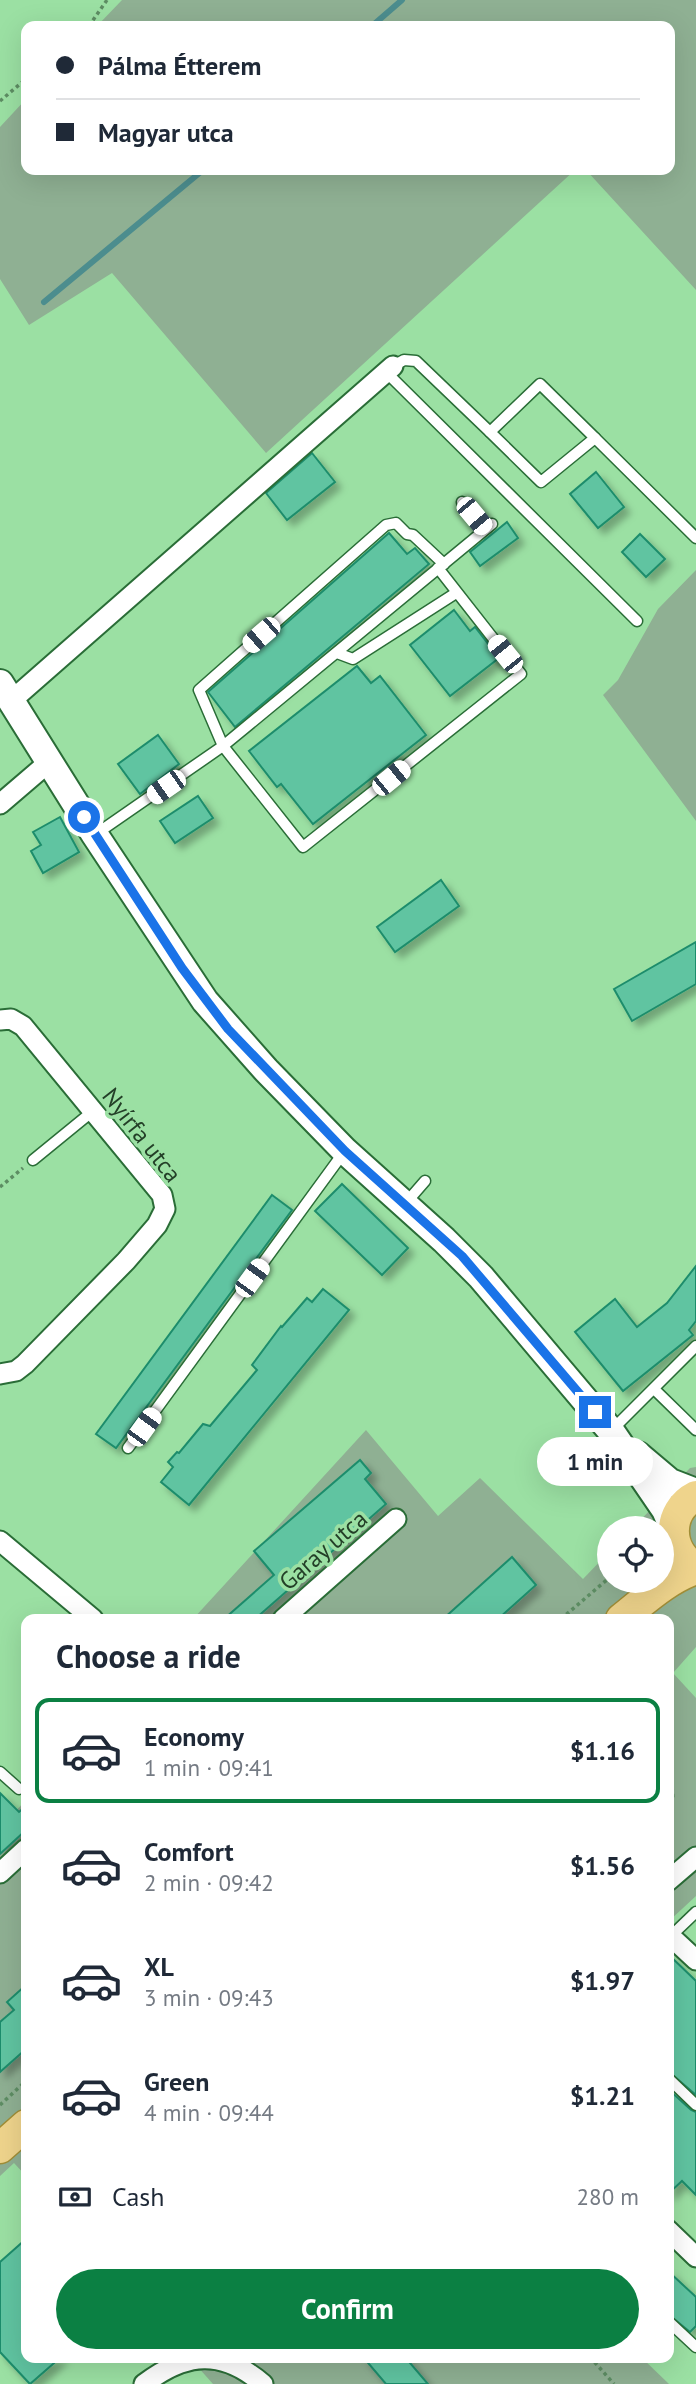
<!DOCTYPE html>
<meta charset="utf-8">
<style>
body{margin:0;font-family:"PT Sans",sans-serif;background:#f6f6f7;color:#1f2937;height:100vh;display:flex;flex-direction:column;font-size:26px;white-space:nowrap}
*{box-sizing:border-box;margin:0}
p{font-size:23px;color:#747a83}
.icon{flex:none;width:38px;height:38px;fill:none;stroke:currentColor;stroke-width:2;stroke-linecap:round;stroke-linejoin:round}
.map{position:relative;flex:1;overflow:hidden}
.drawer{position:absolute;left:21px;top:1614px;width:653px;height:749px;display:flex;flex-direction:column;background:#fff;border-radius:14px;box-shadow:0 7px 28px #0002}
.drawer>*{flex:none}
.hud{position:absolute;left:21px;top:21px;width:654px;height:154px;border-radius:14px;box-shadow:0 7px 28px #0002;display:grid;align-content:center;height:154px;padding:0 35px;background:#fff}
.tools{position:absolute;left:597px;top:1516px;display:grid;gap:14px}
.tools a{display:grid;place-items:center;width:77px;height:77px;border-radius:50%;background:#fff;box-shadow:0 7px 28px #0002;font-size:35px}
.end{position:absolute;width:32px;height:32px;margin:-16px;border:9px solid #1a73e8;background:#fff;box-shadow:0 0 0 4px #fff}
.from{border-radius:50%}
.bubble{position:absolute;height:49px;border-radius:24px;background:#fff;box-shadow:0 7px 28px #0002;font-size:23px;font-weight:800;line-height:49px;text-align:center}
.car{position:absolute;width:21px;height:42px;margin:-21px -10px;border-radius:9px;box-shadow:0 0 5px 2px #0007;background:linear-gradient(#fff 24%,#345 0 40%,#fff 0 76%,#345 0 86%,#fff 0)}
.hud b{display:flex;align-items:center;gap:24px;height:66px;font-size:26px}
.hud b+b{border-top:2px solid #e0e1e3}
.hud i{width:18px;height:18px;background:#1f2937}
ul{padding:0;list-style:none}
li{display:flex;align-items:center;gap:21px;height:105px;margin:0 14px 10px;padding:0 21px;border:4px solid transparent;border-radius:14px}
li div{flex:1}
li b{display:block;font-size:26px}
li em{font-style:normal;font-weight:800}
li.active{border-color:#0b8043}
li>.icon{width:63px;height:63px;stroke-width:1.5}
h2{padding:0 35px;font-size:32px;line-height:84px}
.pay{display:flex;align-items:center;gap:18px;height:77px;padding:0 35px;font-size:26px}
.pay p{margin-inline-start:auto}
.primary-button{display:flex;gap:14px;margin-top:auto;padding:14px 35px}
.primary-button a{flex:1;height:80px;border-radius:42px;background:#0b8043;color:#fff;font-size:28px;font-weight:800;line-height:80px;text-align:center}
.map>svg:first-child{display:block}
.green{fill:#8fb093}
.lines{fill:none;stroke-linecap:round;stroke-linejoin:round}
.stream{stroke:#4c8d8e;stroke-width:6}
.building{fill:#61c4a1;stroke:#1e8d6c;stroke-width:2;filter:url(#shadow)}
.lane-casing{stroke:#2a6d37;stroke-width:13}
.street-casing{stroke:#2a6d37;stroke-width:23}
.secondary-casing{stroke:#2a6d37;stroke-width:30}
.primary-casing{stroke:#a18e37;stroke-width:33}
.path{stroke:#5d8d63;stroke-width:3.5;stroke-dasharray:3.5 3.5;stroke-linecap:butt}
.lane{stroke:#fff;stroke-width:10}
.street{stroke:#fff;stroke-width:19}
.secondary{stroke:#fff;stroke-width:26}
.primary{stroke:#efd48c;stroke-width:30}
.route{stroke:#1a73e8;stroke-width:9}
.labels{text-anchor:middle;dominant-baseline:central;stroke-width:7;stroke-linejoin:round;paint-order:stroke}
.street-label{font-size:24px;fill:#233f27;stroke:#9be0a3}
</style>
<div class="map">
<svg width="696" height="2384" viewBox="0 0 696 2384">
<defs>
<filter id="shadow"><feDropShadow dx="6" dy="6" stdDeviation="3.5" flood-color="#0004"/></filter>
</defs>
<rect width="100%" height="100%" fill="#9be0a3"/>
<g class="green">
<path d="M122 0H696V290L586 170H670V26H97Z"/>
<path d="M26 99V170H575L266 453 112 273 29 325 0 279V127Z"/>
<path d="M696 570V821L603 695 618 680 658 609Z"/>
<path d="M366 1430 438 1516 480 1478 583 1579 609 1552V1580H662V1528H633L690 1468 696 1467V1647L673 1673 696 1698V1896L669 1921 668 1619H193Z"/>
<path d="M26 1800V2176L14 2163 0 2176V1828Z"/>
<path d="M189 2357H641L669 2384H213Z"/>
</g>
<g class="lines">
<g class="stream">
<path d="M372 26 402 0"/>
<path d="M44 302 203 170"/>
</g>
</g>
<g class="building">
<path d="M312 453 335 482 287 520 266 493Z"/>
<path d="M596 472 624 507 598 528 570 494Z"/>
<path d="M507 522 518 538 480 566 470 552Z"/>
<path d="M389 533 407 554 415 548 429 564 235 727 208 692Z"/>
<path d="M640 534 665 559 646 577 622 552Z"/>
<path d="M454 610 470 631 475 627 499 658 450 696 410 645Z"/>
<path d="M357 666 371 683 380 676 426 735 313 824 281 784 277 787 249 751Z"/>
<path d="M158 735 179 764 140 794 118 764Z"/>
<path d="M198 796 213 818 175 843 160 821Z"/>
<path d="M60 817 79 852 43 873 31 851 41 845 33 832Z"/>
<path d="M441 880 459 906 395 952 377 927Z"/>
<path d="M696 942V984L632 1021 614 989Z"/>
<path d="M342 1184 408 1248 382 1275 315 1211Z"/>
<path d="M272 1195 292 1210 116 1448 96 1434Z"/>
<path d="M696 1266V1321L689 1330 693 1335 623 1391 575 1332 615 1299 637 1327 667 1303Z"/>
<path d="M323 1289 349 1310 189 1505 161 1482 173 1467 168 1462 177 1452 179 1453 203 1424 210 1426 257 1370 252 1365 281 1326 282 1327 307 1298 312 1302Z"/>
<path d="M360 1460 371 1473 365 1479 386 1504 255 1619H224L274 1575 254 1551Z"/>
<path d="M512 1557 536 1585 498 1619H443Z"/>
<path d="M0 1793 19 1812 26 1806V1830L0 1854Z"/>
<path d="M668 1954 696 1981V2095L668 2071Z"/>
<path d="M26 1985V2049L0 2072V2022L14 2010 7 2002Z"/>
<path d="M668 2089 691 2110 696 2112V2195L682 2181 668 2194Z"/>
<path d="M26 2239V2357H61L30 2384 0 2352V2262Z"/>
<path d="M668 2271 696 2297V2326L690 2332 668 2314Z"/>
<path d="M363 2357H405L428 2384H386Z"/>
</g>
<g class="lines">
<g class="lane-casing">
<g id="lane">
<path d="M393 366 404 360 416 361 490 432"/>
<path d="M386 372 637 621"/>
<path d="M540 384 595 438 541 482 490 432Z"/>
<path d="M595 438 696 538"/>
<path d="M462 502 485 529"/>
<path d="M438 568 521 674 303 847 223 746 199 690 386 525 396 523 407 534 413 535 444 564"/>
<path d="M337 653 353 659 456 593"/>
<path d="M96 834 223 746 492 524"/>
<path d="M33 1160 93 1111"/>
<path d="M405 1204 425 1181"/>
<path d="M654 1389 696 1430"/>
<path d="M612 1430 696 1346"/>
<path d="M128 1448 344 1152"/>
<path d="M0 1772 19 1789"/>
<path d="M671 1936 696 1912"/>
<path d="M668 2078 696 2105"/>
<path d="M668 2321 696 2347"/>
</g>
</g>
<g class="street-casing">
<g id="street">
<path d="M11 701 393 366"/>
<path d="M0 804 49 762"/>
<path d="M0 1020 11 1019 23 1026 162 1195 165 1209 157 1225 126 1261 25 1364 16 1371 0 1374"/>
<path d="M0 1541 93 1619"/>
<path d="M283 1619 396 1519"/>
<path d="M0 1873 26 1849"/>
<path d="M668 1881 696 1857"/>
<path d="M668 1934 696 1960"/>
<path d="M668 2230 696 2257"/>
<path d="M144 2384C186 2352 222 2349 263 2384"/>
</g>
</g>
<g class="secondary-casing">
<g id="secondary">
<path d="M0 683 95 835 205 1001 266 1070 345 1151 444 1240 481 1277 611 1431 665 1510 673 1528"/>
<path d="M638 1455 670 1482 696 1492"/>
</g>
</g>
<g class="primary-casing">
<g id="primary">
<path d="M696 1496C666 1511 667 1552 696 1567"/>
<path d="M621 1619C645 1600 667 1579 696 1569"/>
<path d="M0 2148 26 2125"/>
</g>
</g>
<g class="path">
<path d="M89 26 107 0"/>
<path d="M0 101 26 79"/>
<path d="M0 1187 23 1168"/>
<path d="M561 1619 609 1578"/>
<path d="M668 1738 673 1798 668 1804"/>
<path d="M0 2105 26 2081"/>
<path d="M590 2357 614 2384"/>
</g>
<use href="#lane" class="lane"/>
<use href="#street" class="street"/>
<use href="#secondary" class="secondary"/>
<use href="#primary" class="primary"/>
</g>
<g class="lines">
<path class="route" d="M84 817 182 968 228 1029 345 1151 462 1256 595 1412"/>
</g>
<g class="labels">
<g class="street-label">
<text transform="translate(142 1135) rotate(52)">Nyírfa utca</text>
<text transform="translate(323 1550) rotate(-41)">Garay utca</text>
</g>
</g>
</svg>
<div class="tools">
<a><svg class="icon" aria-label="locate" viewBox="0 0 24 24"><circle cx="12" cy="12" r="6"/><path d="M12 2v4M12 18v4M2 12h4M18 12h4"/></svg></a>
</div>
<i class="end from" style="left:84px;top:817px"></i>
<i class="end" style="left:595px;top:1412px"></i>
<div class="bubble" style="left:537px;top:1437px;width:116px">1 min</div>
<i class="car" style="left:474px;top:516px;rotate:140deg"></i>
<i class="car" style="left:261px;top:635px;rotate:229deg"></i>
<i class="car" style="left:505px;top:654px;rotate:321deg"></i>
<i class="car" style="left:391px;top:778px;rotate:51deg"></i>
<i class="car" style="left:166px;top:787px;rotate:235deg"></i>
<i class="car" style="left:252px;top:1278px;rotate:36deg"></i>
<i class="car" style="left:144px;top:1427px;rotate:36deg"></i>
<div class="hud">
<b><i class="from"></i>Pálma Étterem</b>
<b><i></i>Magyar utca</b>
</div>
<section class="drawer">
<h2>Choose a ride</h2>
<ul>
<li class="active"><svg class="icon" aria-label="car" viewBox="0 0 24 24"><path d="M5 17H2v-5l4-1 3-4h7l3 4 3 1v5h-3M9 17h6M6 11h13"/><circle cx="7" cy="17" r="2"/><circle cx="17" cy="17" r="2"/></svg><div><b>Economy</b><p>1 min · 09:41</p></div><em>$1.16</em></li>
<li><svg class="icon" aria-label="car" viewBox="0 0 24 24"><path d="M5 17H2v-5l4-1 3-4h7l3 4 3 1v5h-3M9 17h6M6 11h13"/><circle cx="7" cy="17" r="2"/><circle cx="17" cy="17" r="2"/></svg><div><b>Comfort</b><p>2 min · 09:42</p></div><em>$1.56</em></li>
<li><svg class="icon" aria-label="car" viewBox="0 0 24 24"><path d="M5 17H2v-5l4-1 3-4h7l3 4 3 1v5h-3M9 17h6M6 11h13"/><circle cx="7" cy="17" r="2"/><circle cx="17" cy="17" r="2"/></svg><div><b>XL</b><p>3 min · 09:43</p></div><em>$1.97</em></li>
<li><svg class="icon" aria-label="car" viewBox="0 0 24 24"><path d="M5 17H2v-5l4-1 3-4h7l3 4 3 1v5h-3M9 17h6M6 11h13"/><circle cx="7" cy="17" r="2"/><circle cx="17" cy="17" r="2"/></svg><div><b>Green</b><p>4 min · 09:44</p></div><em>$1.21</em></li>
</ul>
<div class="pay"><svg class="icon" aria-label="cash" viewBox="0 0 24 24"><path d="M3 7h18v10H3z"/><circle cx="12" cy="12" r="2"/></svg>Cash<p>280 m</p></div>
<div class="primary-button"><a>Confirm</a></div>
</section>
</div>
